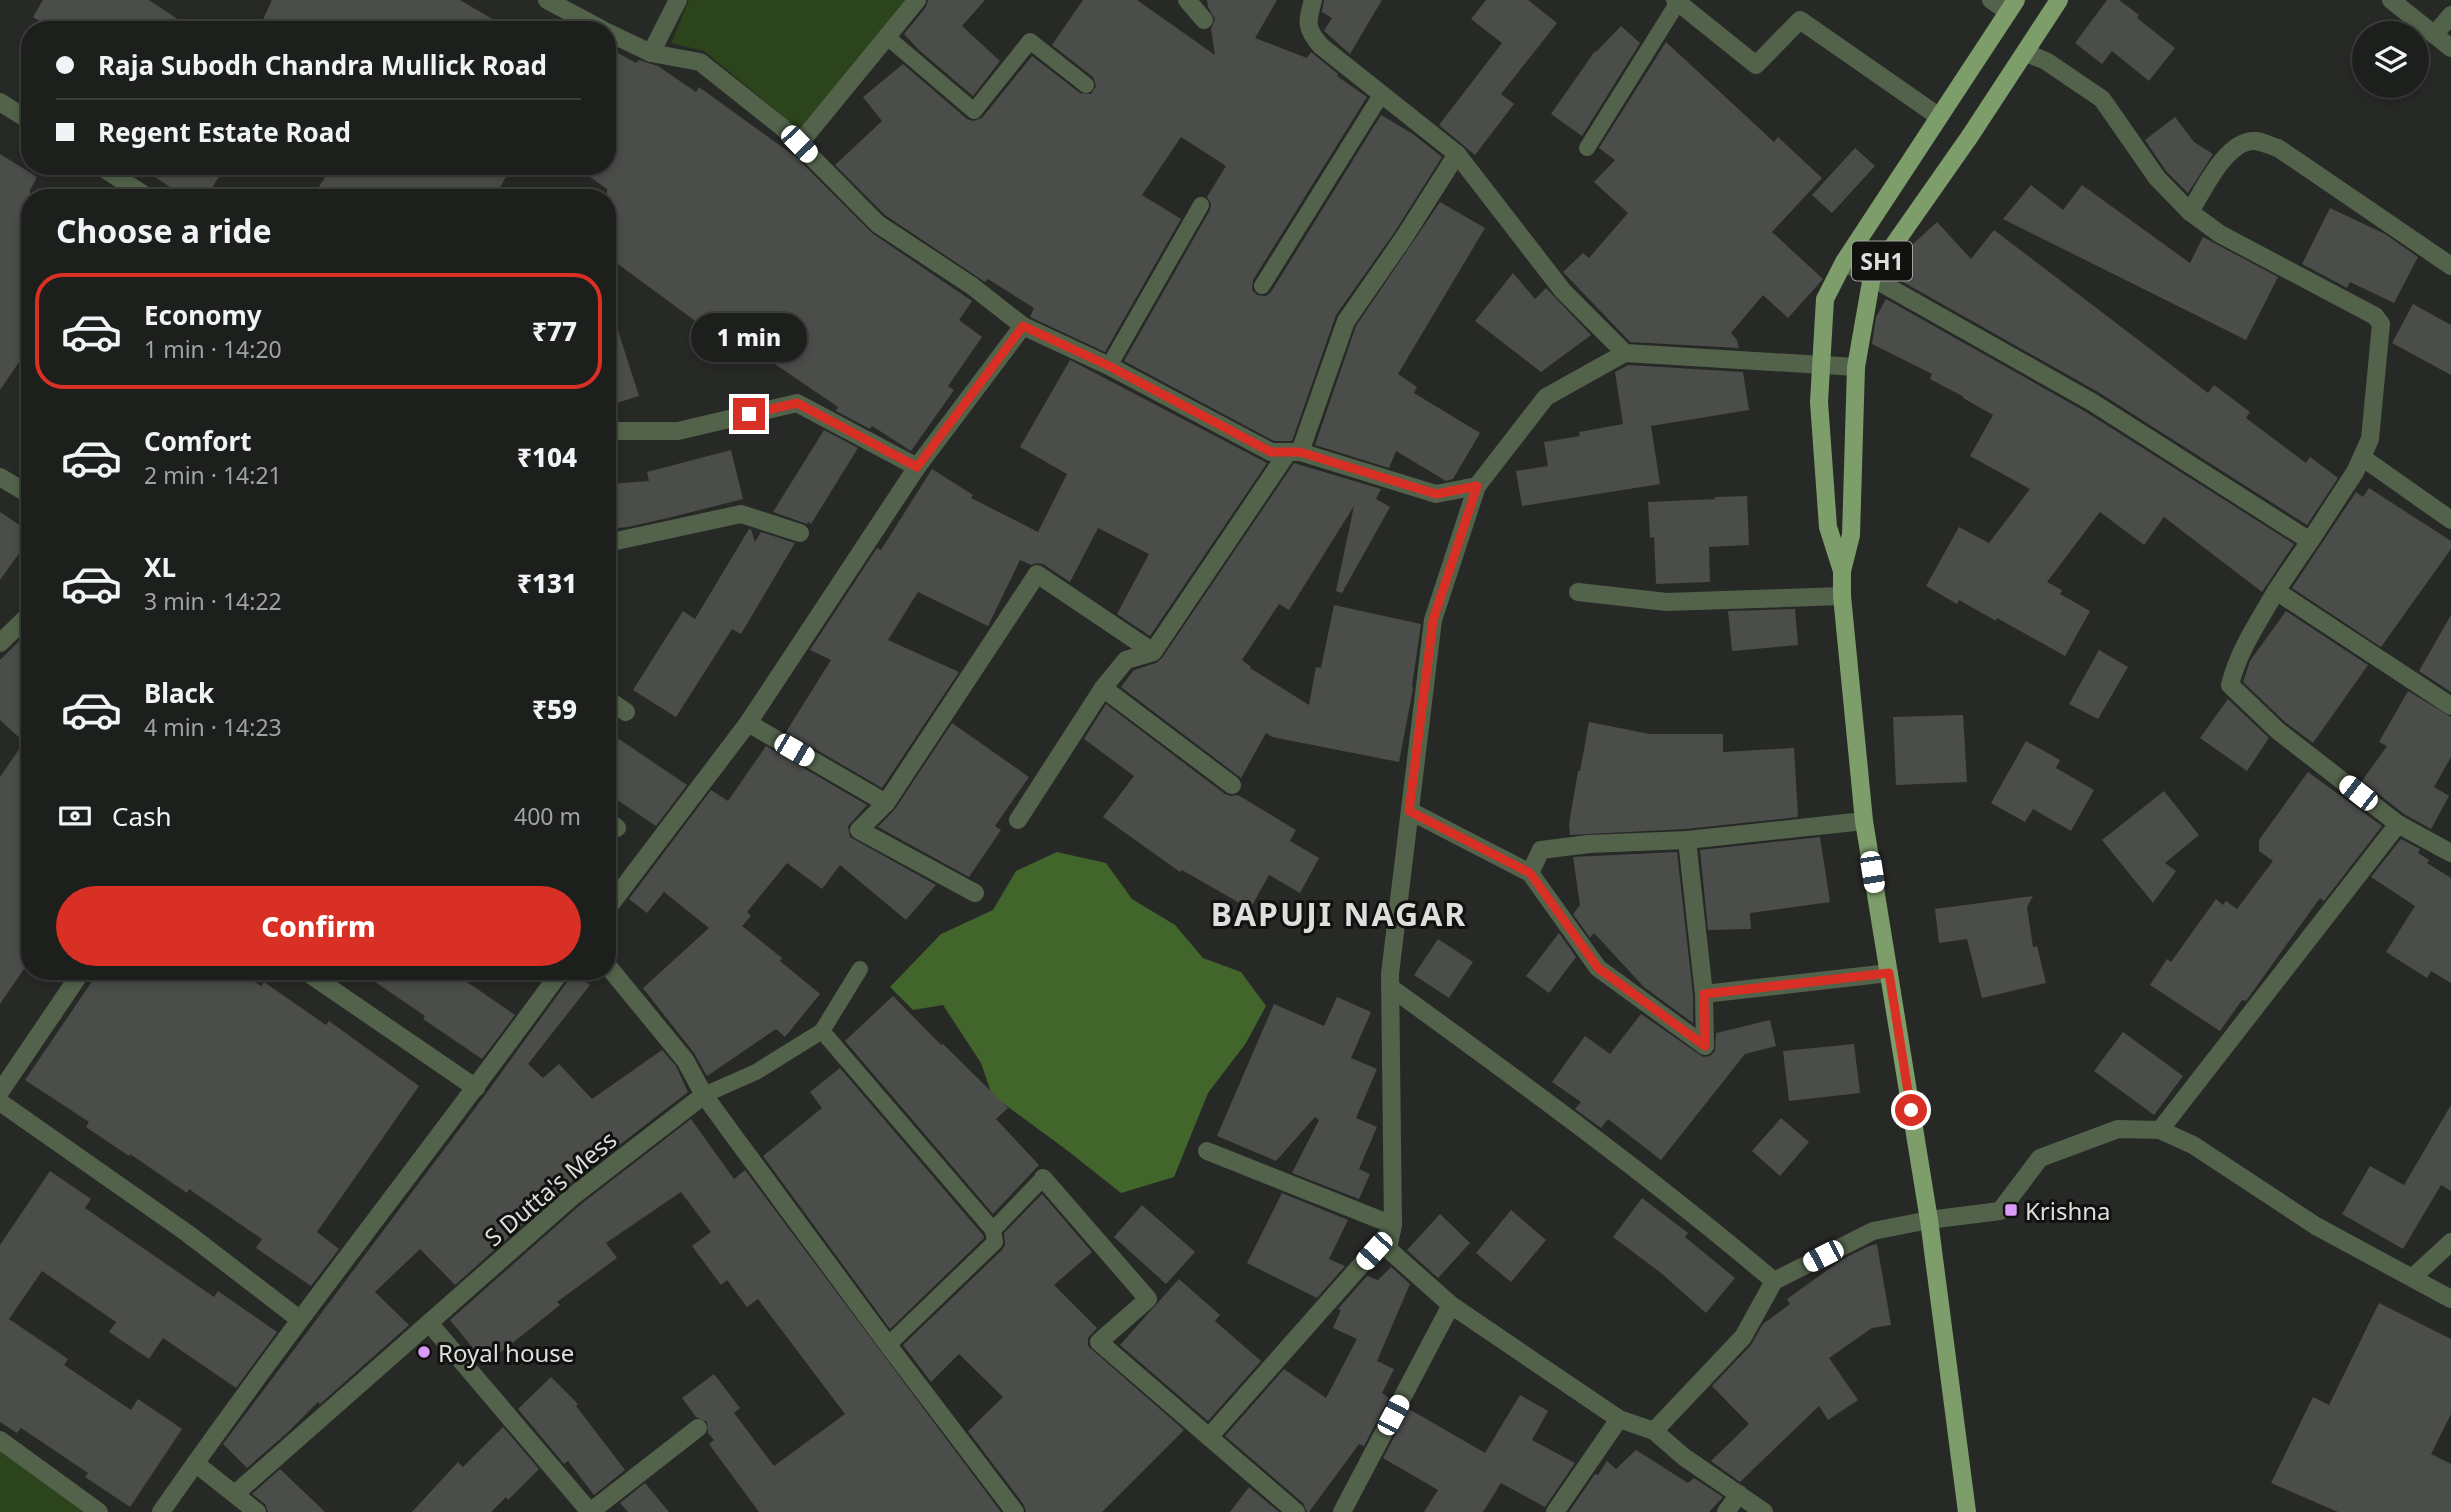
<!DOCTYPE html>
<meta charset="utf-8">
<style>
body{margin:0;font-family:"Noto Sans",sans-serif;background:#2a2c29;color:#f1f3f6;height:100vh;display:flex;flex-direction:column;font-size:26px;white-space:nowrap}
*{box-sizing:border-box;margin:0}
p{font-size:23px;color:#a0a2a3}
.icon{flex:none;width:38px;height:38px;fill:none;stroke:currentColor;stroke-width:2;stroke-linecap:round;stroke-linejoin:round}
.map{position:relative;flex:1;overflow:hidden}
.panel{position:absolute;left:21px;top:189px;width:595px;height:791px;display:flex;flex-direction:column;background:#1d1f1c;border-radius:28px;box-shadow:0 4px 10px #0003,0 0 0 2px #3b3d3b}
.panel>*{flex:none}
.top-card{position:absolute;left:21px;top:21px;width:595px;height:154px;border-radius:28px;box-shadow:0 4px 10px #0003,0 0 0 2px #3b3d3b;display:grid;align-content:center;height:154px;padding:0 35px;background:#1d1f1c}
.buttons{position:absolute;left:2352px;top:21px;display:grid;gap:14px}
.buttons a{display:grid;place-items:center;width:77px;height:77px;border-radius:50%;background:#1d1f1c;box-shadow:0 4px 10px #0003,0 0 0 2px #3b3d3b;font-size:35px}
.end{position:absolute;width:32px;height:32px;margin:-16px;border:9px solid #d93025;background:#fff;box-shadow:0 0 0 4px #fff}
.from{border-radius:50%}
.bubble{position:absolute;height:49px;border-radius:24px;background:#1d1f1c;box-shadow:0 4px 10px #0003,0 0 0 2px #3b3d3b;font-size:23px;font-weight:800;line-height:49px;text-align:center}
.car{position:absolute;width:21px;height:42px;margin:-21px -10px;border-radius:9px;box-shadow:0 0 5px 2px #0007;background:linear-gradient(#fff 24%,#345 0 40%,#fff 0 76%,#345 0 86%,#fff 0)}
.top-card b{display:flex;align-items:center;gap:24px;height:66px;font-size:26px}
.top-card b+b{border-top:2px solid #3b3d3b}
.top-card i{width:18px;height:18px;background:#f1f3f6}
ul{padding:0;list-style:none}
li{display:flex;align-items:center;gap:21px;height:116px;margin:0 14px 10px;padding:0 21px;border:4px solid transparent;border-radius:28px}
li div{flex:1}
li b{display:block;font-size:26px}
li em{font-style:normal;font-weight:800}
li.current{border-color:#d93025}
li>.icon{width:63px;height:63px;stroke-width:1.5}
h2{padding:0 35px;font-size:32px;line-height:84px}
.pay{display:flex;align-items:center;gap:18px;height:77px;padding:0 35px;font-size:26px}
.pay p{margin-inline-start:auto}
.action{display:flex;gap:14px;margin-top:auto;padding:14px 35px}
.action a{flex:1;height:80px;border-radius:42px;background:#d93025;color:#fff;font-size:28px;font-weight:800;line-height:80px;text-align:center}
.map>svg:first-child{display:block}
.green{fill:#2b441b}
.water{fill:#42652c}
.building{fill:#4b4d4a}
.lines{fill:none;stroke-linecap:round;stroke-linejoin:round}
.service{stroke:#53634b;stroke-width:16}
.minor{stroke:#53634b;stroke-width:18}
.tertiary{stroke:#53634b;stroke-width:18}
.primary{stroke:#7d9d6b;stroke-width:18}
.route{stroke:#d93025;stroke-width:9}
.poi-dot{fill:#da9af7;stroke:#111210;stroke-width:2.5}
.labels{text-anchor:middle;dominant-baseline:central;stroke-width:6;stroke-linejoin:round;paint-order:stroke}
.shield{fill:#111210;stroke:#a0a2a0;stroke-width:2}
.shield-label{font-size:23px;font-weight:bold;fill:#dedfdd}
.street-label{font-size:24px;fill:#dedfdd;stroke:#111210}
.poi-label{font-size:24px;fill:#dedfdd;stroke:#111210;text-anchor:start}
.district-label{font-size:32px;font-weight:bold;letter-spacing:2px;fill:#dedfdd;stroke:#111210}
</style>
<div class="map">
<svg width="2451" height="1512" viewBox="0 0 2451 1512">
<rect width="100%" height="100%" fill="#272926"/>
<g class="green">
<path d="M689 0H916L802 132 704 51 671 43Z"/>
<path d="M0 1449 85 1512H0Z"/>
</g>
<path class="water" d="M1057 852 1106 863 1132 899 1175 925 1203 958 1241 972 1266 1006 1246 1043 1208 1093 1174 1177 1121 1193 1068 1151 992 1095 981 1063 943 1005 913 1010 890 987 941 934 993 910 1016 871Z"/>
<g class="building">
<path d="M43 0H149L194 30H54L33 17Z"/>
<path d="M272 0H460L511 30H258Z"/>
<path d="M928 0H985L962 26 1000 61 973 96 920 51 904 34 926 7Z"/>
<path d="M1083 0H1137L1215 55 1211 29 1215 19 1208 7 1207 0H1277L1255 38 1307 58 1311 52 1338 74 1337 76 1367 97 1253 280 1252 290 1257 295 1266 296 1271 292 1381 115 1413 134 1442 157 1394 233 1336 315 1292 441H1274L1124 361 1210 210 1211 204 1207 197 1226 166 1181 137 1142 195 1181 219 1105 352 1030 317 1034 308 988 279 985 282 885 215 835 165 882 121 863 97 903 64 967 119 973 121 982 118 1032 56 1080 93 1091 94 1096 86 1093 77 1052 45Z"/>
<path d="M1324 0H1382L1350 54 1324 31 1332 18 1322 12Z"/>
<path d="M1486 0H1528L1557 23 1501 94 1514 104 1475 155 1439 125 1502 43 1471 19Z"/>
<path d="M2107 0H2119L2139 15 2137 18 2175 48 2149 81 2112 51 2102 64 2075 43Z"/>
<path d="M1621 26 1640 43 1582 136 1551 114 1595 51 1596 52Z"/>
<path d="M1666 42 1774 142 1778 137 1822 178 1772 232 1823 279 1788 318 1763 295 1731 333 1737 340 1739 348 1630 342 1563 272 1583 253 1589 258 1628 213 1594 182 1615 160 1599 148Z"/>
<path d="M607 47 636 63 639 60 658 66 696 92 699 87 796 157 872 233 972 301 959 320 982 337 948 386 954 390 911 451 872 426 870 429 836 411 838 407 760 354 758 357 717 328 713 334 607 256V189L575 166H607Z"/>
<path d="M2175 117 2194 142 2213 154 2188 193 2166 171 2145 140Z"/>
<path d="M1855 148 1875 166 1832 213 1812 195Z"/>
<path d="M0 154 37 177 30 190V346L0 390Z"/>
<path d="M139 166H226L205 198H186Z"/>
<path d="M332 166H512L494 198H312Z"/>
<path d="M2031 185 2063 210 2082 185 2190 263 2203 237 2278 277 2246 340 2003 219Z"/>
<path d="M1440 202 1485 228 1398 374 1417 387 1414 393 1480 433 1453 479 1446 481 1396 451 1389 468 1315 445 1356 326Z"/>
<path d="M2330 208 2385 234 2418 257 2394 303 2350 282 2347 288 2302 264Z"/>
<path d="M1937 222 1971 259 1994 230 2208 393 2214 385 2250 412 2246 418 2306 463 2310 457 2338 478 2307 525 2098 392 1896 278 1900 272 1893 265 1901 255Z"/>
<path d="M1513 273 1535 299 1546 288 1591 335 1541 372 1475 321Z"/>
<path d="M1886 299 2086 412 2294 544 2262 592 2164 517 2144 545 2100 512 2047 582 2062 590 2060 594 2090 611 2065 656 1997 618 1996 621 1959 600 1957 604 1926 586 1959 527 1989 543 2030 489 1970 456 1993 415 1963 398 1964 397 1930 379 1932 374 1872 344 1876 317Z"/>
<path d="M2413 304 2451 325V375L2392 343Z"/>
<path d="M613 315 639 396 607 406V316Z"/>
<path d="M1070 360 1267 463 1150 636 1117 614 1149 554 1098 528 1070 582 1043 564 1037 563 1031 565 1020 560 988 626 918 592 888 640 959 672 882 788 786 732 831 660 810 650 877 548 881 550 932 469 973 495 971 498 1038 532 1067 474 1020 447Z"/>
<path d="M1628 365 1743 372 1749 410 1651 426 1660 484 1522 506 1516 471 1548 466 1544 442 1580 436 1579 432 1623 424 1615 372Z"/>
<path d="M824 430 858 448 811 524 808 522 807 524 773 512Z"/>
<path d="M731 450 743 499 672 517 628 527 607 529V484L649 481 647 472Z"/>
<path d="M1294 463 1381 489 1376 499 1390 507 1342 593 1336 591 1354 506 1289 610 1279 604 1242 660 1251 667 1250 668 1309 705 1316 667 1321 668 1334 605 1421 624 1412 686 1413 689 1399 762 1272 737 1266 733 1241 778 1121 687 1134 670 1156 663 1162 658Z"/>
<path d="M2369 488 2451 541V549L2381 647 2292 588 2356 492 2363 497Z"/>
<path d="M1747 496 1749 545 1709 547 1710 582 1656 584 1654 537 1650 538 1648 502 1715 499V497Z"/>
<path d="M0 512 30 532V538L0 580Z"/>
<path d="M749 529H751L755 542 761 532 795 543 741 634 732 629 676 717 633 690 683 611 695 619Z"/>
<path d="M1795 609 1798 645 1732 651 1728 611Z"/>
<path d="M2286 611 2368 665 2313 743 2285 722 2243 682 2250 661Z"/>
<path d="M2451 615V692L2419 671Z"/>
<path d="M30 630V960L0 1004V777L24 742 0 720V660Z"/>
<path d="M2099 650 2128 667 2098 719 2069 704Z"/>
<path d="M2408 691 2451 717V757L2434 787 2449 796 2431 829 2404 814 2362 781 2387 746 2379 742Z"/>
<path d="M2228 699 2269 738 2247 771 2200 738Z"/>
<path d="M1106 704 1225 794 1231 796 1238 795 1296 830 1290 841 1319 858 1300 893 1269 875 1250 909 1182 870 1180 872 1103 817 1134 776 1084 739Z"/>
<path d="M1963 715 1967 782 1896 785 1893 717Z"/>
<path d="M1589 722 1650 734H1723V752L1794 748 1798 817 1686 829 1570 835 1569 824 1578 771H1580Z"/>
<path d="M952 723 1029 777 995 826 1001 830 969 877 878 827 895 809Z"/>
<path d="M607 731 687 785 656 826 607 793Z"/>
<path d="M2026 741 2060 760 2056 768 2094 790 2071 831 2033 809 2025 822 1991 803Z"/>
<path d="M766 746 867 805 848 826 850 837 936 885 906 920 840 865 822 889 787 863 747 912 751 916 742 926 782 958 780 961 820 994 785 1037 776 1029 707 1076 694 1053 643 988 709 928 664 892 647 913 629 899 711 790 728 801Z"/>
<path d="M2308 772 2382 826 2324 901 2320 898 2246 1001 2242 1000 2220 1031 2150 985 2167 959 2171 962 2216 899 2223 905 2226 901 2237 909 2273 861 2259 851V840Z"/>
<path d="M2164 791 2199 835 2165 863 2176 871 2153 903 2102 840Z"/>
<path d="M1820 837 1830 902 1750 913 1751 929 1708 930 1700 850Z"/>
<path d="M2401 839 2420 849 2418 853 2429 860 2427 863 2451 878V983L2431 971 2427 978 2386 952 2415 906 2371 877Z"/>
<path d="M1677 852 1693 995V1023L1644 987 1594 933 1590 938 1573 914 1580 905 1573 857Z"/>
<path d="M2033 896 2027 907 2033 947 2037 946 2046 983 1982 998 1967 939 1939 943 1935 909Z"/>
<path d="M1559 933 1576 957 1549 993 1526 976Z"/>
<path d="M1438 939 1473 962 1449 998 1414 975Z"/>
<path d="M99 971H239L261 986 264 982 326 1025 329 1021 419 1086 317 1232 339 1249 311 1286 256 1248 262 1239 189 1189 187 1193 130 1154 129 1156 86 1127 89 1122 25 1080Z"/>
<path d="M359 971H451L515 1015 482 1059 423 1019 425 1016Z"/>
<path d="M572 971 590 985 528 1064 543 1078 559 1064 592 1099 662 1050 676 1066 688 1092 565 1187 455 1285 420 1249 375 1292 409 1325 320 1404 318 1402 288 1432 247 1468 223 1444 485 1095 570 978Z"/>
<path d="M893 996 941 1045 943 1044 1008 1108 996 1119 1039 1165 993 1214 845 1041Z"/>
<path d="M1337 997 1371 1012 1351 1058 1377 1069 1356 1118 1377 1127 1359 1169 1370 1174 1359 1199 1292 1173 1319 1120 1315 1117 1276 1161 1217 1136 1274 1004 1324 1026Z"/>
<path d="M1641 1014 1703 1057 1710 1056 1715 1051 1716 1033 1770 1020 1776 1046 1745 1054 1661 1160 1608 1119 1601 1128 1575 1109 1581 1102 1552 1082 1585 1036 1610 1054Z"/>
<path d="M2123 1032 2183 1076 2154 1115 2094 1071Z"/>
<path d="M1854 1044 1860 1093 1789 1101 1783 1051Z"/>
<path d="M840 1068 983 1235 984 1238 890 1329 763 1156 822 1108 810 1092Z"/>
<path d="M2451 1105V1191L2441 1185 2403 1249 2342 1214 2370 1166 2404 1185Z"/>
<path d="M1781 1118 1809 1142 1780 1176 1752 1151Z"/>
<path d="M691 1119 734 1179 745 1170 1001 1512H759L709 1444 714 1440 708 1433 707 1422 696 1417 682 1398 714 1374 740 1408 734 1413 774 1466 845 1414 758 1299 747 1307 727 1280 721 1285 692 1246 711 1232 681 1192 606 1243 617 1258 557 1302 560 1305 486 1364 450 1320 580 1205Z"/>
<path d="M50 1171 91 1199 85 1208 214 1297 218 1291 277 1332 236 1388 163 1338 149 1359 109 1332 116 1322 42 1271 9 1319 68 1359 64 1365 131 1410 138 1399 182 1429 130 1507 85 1477 88 1473 21 1428 17 1433 0 1422V1245Z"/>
<path d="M1282 1193 1348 1220 1329 1259 1345 1266 1317 1298 1247 1263Z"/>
<path d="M1042 1194 1092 1252 1054 1285 1097 1328 1088 1338V1346L1184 1430 1102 1512H1026L1024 1505 968 1431 1003 1397 959 1354 931 1382 903 1345 1002 1250 1005 1245 1004 1233Z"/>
<path d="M1642 1198 1688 1233 1685 1237 1735 1278 1706 1313 1661 1273 1613 1237Z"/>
<path d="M1142 1205 1195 1252 1166 1284 1114 1237Z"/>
<path d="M1511 1210 1546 1240 1511 1282 1476 1253Z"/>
<path d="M1440 1214 1470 1243 1438 1278 1407 1250Z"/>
<path d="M1877 1244 1891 1325 1872 1328 1829 1358 1858 1400 1828 1420 1819 1406 1740 1482 1711 1461 1749 1424 1712 1386 1751 1345 1763 1324 1790 1304 1787 1299 1843 1259 1869 1246Z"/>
<path d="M1391 1267 1410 1284 1377 1361 1394 1369 1382 1393 1389 1398 1364 1446 1359 1444 1309 1512H1307L1303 1503 1225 1436 1284 1369 1326 1398 1357 1339 1333 1328 1341 1310 1338 1309 1367 1276 1378 1280Z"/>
<path d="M1179 1279 1220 1315 1215 1321 1261 1361 1208 1421 1120 1345Z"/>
<path d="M2379 1303 2451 1339V1414L2431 1454 2451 1464V1512H2338L2271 1483 2313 1397 2329 1405Z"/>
<path d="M551 1377 578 1404 576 1406 625 1470 594 1495 568 1461 564 1464 518 1409Z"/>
<path d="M1520 1395 1548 1411 1532 1440 1575 1463 1545 1507 1501 1483 1483 1512H1424L1438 1490 1383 1458 1409 1409 1485 1453Z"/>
<path d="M503 1427 539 1469 508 1500 506 1497 491 1512H412L458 1462 463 1467Z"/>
<path d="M1636 1450 1688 1483 1694 1478 1723 1497 1709 1512H1569L1595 1474 1598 1475 1607 1461 1616 1469Z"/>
<path d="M280 1469 325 1512H268L265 1504 252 1494Z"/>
<path d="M645 1483 669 1512H628L620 1503Z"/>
<path d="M1249 1487 1279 1512H1230Z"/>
</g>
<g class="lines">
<g class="service">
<path d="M886 36 974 111 1030 41 1086 85"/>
<path d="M1587 148 1678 2"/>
<path d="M1262 286 1381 95"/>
<path d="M1109 366 1201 205"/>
<path d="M860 969 822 1031 993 1230"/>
<path d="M704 1095 756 1072 822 1031"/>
<path d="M888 1345 995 1242 993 1230 1043 1178"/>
</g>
<g class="minor">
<path d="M547 0 603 30"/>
<path d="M1187 0 1204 20"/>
<path d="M1313 0C1307 22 1305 28 1321 46L1457 154 1563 291 1625 353"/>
<path d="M1675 0 1756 65 1800 20 1938 116"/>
<path d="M1991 0 2008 12"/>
<path d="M2391 0 2451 48"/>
<path d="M607 32 651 53 700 62 782 127 878 224 972 286 1023 326"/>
<path d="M2434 35 2451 15"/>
<path d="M651 53 678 0"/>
<path d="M799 144 917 0"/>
<path d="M2190 212C2203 191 2227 138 2256 141 2263 142 2271 146 2278 148L2451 266"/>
<path d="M1844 262 2092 402 2310 541 2355 472 2370 439 2381 324 2375 316 2220 234 2190 212 2157 178 2102 99 2046 61 2026 53"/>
<path d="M1300 452 1346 321 1403 239 1457 154"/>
<path d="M2363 458 2451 520"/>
<path d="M0 477 30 495"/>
<path d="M1477 486 1433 620 1390 974 1393 1225 1388 1249 1451 1305 1619 1419 1654 1431 1684 1457 1764 1512"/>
<path d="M2310 541 2276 591 2451 706"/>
<path d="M607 543 741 514 800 533"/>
<path d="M2276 591C2259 621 2238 651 2230 685L2278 731 2398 824 2451 853"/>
<path d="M1578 592 1667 602 1842 596"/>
<path d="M1103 688 1232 785"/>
<path d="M607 699 626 712"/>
<path d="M748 723 886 803"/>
<path d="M1410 811 1530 873 1598 968 1705 1046 1704 994 1687 840"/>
<path d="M607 820 617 828"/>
<path d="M1018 820 1103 688 1126 660 1153 652 1288 452"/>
<path d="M1530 873 1541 850 1589 844 1687 840 1864 821"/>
<path d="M975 893 859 830 886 803 1037 574 1153 652"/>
<path d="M607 965 685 1060 704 1095 736 1139 888 1345 1015 1512"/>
<path d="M305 971 476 1088"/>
<path d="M1390 987C1521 1082 1651 1177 1774 1281"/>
<path d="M1704 994 1889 973"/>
<path d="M0 1092 82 971"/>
<path d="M0 1102 187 1233 299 1319"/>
<path d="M2160 1130 2398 824"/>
<path d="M1207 1151 1393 1225"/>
<path d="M1043 1178 1148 1299 1099 1342 1296 1512"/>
<path d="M2413 1277 2451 1242"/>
<path d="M430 1324 590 1512 698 1428"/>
<path d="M1654 1431 1743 1337 1774 1281 1873 1231 1929 1220 2000 1211 2040 1158 2118 1129 2160 1130 2193 1145 2316 1226 2451 1299"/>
<path d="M1209 1437 1392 1230"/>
<path d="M195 1463 257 1512"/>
<path d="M236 1493 573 1196 704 1095"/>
<path d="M1342 1512 1451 1305"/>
<path d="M1555 1512 1619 1419"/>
<path d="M1726 1512 1739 1494"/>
</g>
<g class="tertiary">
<path d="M0 102 30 121"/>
<path d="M100 166 149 198"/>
<path d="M607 431H678L797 403 917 467"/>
<path d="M0 643 30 614"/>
<path d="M607 909 748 723 917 467 1023 326 1109 366 1271 452H1300L1436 494 1477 486 1546 397 1625 353 1856 367"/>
<path d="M0 1440 99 1512"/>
<path d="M161 1512C289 1328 429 1153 561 971"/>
</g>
<g class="primary">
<path d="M1842 571 1828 527 1819 402 1825 299 1844 262 2016 0"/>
<path d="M1967 1512 1929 1220 1864 821 1842 596V571L1851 535 1856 367 1872 276 1970 136 2059 0"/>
</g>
</g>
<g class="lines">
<path class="route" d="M749 414 797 403 917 467 1023 326 1109 366 1271 452H1300L1436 494 1477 486 1433 620 1409 811 1530 873 1598 968 1705 1046 1704 994 1889 973 1911 1110"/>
</g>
<g class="poi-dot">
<rect x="2004" y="1203" width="14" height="14" rx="3.5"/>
<circle cx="424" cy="1352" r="7"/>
</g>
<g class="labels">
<rect class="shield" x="1852" y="241.5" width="60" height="39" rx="5"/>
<g class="shield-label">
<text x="1882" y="261">SH1</text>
</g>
<g class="street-label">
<text transform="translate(550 1188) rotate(-40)">S Dutta's Mess</text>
</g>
<g class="poi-label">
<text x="2025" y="1210">Krishna</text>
<text x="438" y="1352">Royal house</text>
</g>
<g class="district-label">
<text x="1339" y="913">BAPUJI NAGAR</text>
</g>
</g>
</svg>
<div class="buttons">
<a><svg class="icon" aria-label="layers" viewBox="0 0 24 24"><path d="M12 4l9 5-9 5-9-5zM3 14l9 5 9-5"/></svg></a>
</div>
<i class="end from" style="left:1911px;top:1110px"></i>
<i class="end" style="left:749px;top:414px"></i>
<div class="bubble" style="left:691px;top:313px;width:116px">1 min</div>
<i class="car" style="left:799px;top:144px;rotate:136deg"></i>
<i class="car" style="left:794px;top:750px;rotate:120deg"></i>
<i class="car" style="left:2358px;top:793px;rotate:308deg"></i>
<i class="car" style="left:1872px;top:872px;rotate:171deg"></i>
<i class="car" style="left:1374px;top:1251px;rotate:222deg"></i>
<i class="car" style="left:1823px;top:1256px;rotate:243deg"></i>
<i class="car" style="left:1393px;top:1415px;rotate:28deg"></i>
<div class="top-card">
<b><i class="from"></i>Raja Subodh Chandra Mullick Road</b>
<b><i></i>Regent Estate Road</b>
</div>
<section class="panel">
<h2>Choose a ride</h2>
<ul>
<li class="current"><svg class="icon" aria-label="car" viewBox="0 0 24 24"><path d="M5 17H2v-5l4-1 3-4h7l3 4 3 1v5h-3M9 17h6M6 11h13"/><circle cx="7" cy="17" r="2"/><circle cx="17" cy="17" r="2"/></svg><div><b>Economy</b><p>1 min · 14:20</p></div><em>₹77</em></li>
<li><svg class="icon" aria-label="car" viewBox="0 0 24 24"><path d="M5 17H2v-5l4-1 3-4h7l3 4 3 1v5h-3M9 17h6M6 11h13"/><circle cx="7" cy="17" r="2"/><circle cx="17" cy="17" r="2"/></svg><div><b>Comfort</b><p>2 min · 14:21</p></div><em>₹104</em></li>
<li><svg class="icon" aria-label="car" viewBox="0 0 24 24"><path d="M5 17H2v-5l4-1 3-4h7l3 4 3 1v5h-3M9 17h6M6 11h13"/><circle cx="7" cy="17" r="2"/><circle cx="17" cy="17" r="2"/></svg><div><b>XL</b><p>3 min · 14:22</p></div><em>₹131</em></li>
<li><svg class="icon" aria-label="car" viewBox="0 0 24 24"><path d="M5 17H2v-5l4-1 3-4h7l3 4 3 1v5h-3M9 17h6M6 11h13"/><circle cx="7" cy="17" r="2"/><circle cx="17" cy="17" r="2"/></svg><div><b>Black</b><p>4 min · 14:23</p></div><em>₹59</em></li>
</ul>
<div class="pay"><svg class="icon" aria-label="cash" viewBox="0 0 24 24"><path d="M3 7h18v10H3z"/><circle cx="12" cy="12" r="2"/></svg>Cash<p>400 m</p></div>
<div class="action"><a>Confirm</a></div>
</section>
</div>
